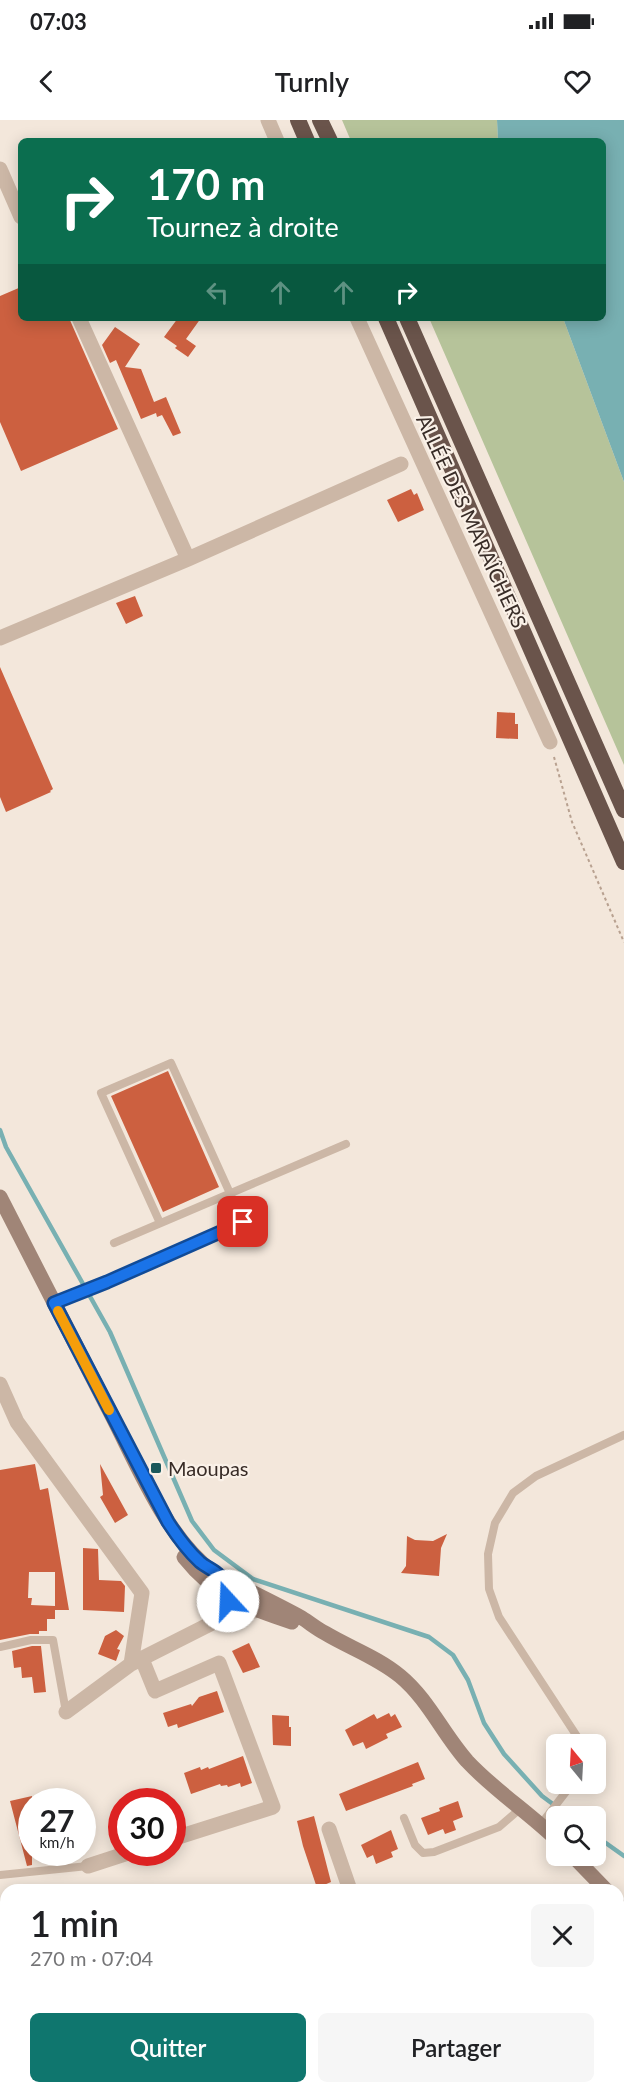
<!DOCTYPE html>
<html lang="fr">
<head>
<meta charset="utf-8">
<style>
	:root { --surface:#fff; --page:#f6f6f6; --text:#202124; --muted:#757577; --accent:#0f766e }
	body { margin:0; font-family:Lato,sans-serif; background:var(--page); color:var(--text); height:100vh; display:flex; flex-direction:column; font-size:22px; white-space:nowrap }
	* { box-sizing:border-box; margin:0 }
	p { font-size:20px; color:var(--muted) }
	.icon { flex:none; width:33px; height:33px; fill:none; stroke:currentColor; stroke-width:2; stroke-linecap:round; stroke-linejoin:round }
	.map { position:relative; flex:1; overflow:hidden }
	.panel { position:absolute; left:0px; top:1764px; width:624px; height:210px; display:flex; flex-direction:column; background:var(--surface); border-radius:18px 18px 0 0; box-shadow:0 3px 15px #0003 }
	.panel>* { flex:none }
	.top-card { position:absolute; left:18px; top:18px; width:588px; height:183px; border-radius:9px; box-shadow:0 3px 15px #0003; background:#0b6e4f; color:#fff; overflow:hidden }
	.needle { width:39px; rotate:342deg }
	.buttons { position:absolute; left:546px; top:1614px; display:grid; gap:12px }
	.buttons a { display:grid; place-items:center; width:60px; height:60px; border-radius:9px; background:var(--surface); box-shadow:0 3px 15px #0003; font-size:30px }
	.speed { position:absolute; left:18px; top:1668px; display:flex; gap:12px; font-size:30px; font-weight:700; text-align:center }
	.speed>* { display:grid; place-content:center; width:78px; height:78px; border-radius:50%; background:var(--surface); box-shadow:0 3px 15px #0003; line-height:1 }
	.speed small { font-size:15px; font-weight:400 }
	.speed .limit { border:9px solid #d22; background:#fff; color:#111 }
	.pin { position:absolute; display:grid; place-items:center; width:51px; height:51px; color:#fff; margin:-26px; border-radius:12px; box-shadow:0 3px 9px #0006 }
	.me { position:absolute; width:66px; margin:-33px; rotate:340deg; stroke-linejoin:round; filter:drop-shadow(0 0 4px #0008) }
	.turn { display:flex; align-items:center; gap:21px; height:126px; padding:0 30px; font-size:27px }
	.turn .icon { width:78px; height:78px; stroke-width:2.5 }
	.turn b { display:block; font-size:42px; line-height:51px }
	.lanes { display:flex; align-items:center; height:57px; padding:0 30px; background:#0003; justify-content:center; gap:30px; direction:ltr }
	.lanes .off { opacity:.35 }
	.round { display:grid; place-items:center; flex:none; width:63px; height:63px; border-radius:9px; background:var(--page) }
	.headline { display:flex; align-items:center; justify-content:space-between; height:102px; padding:0 30px }
	h1 { font-size:36px; font-weight:600; line-height:45px }
	.cta { display:flex; gap:12px; margin-top:auto; padding:12px 30px }
	.cta a { flex:1; height:69px; border-radius:9px; background:var(--accent); color:#fff; font-size:24px; font-weight:600; line-height:69px; text-align:center }
	.cta a+a { background:var(--page); color:var(--text) }
	.status { display:flex; justify-content:space-between; align-items:center; height:42px; padding:0 30px; background:var(--surface); direction:ltr }
	.status svg { height:16px; fill:currentColor }
	header { display:flex; justify-content:space-between; align-items:center; height:78px; padding:0 30px; background:var(--surface); font-size:27px; font-weight:600 }
	.map>svg:first-child { display:block }
	.green { fill:#b6c39a }
	.water { fill:#78b0b2 }
	.lines { fill:none; stroke-linecap:round; stroke-linejoin:round }
	.stream { stroke:#78b0b2; stroke-width:4.5 }
	.building { fill:#cc6040; fill-rule:evenodd }
	.path { stroke:#b8a190; stroke-width:2; stroke-dasharray:3 3; stroke-linecap:butt }
	.service { stroke:#ccb7a6; stroke-width:8 }
	.minor { stroke:#ccb7a6; stroke-width:15 }
	.secondary { stroke:#a08577; stroke-width:15 }
	.trunk { stroke:#6a544b; stroke-width:16 }
	.route-casing { stroke:#114b97; stroke-width:15 }
	.route { stroke:#1a73e8; stroke-width:10 }
	.slow { stroke:#f59e0b; stroke-width:10 }
	.poi-dot { fill:#1b585b; stroke:#faf1e8; stroke-width:2 }
	.labels { text-anchor:middle; dominant-baseline:central; stroke-width:4.5; stroke-linejoin:round; paint-order:stroke }
	.street-label { font-size:20px; fill:#382c27; stroke:#faf1e8 }
	.poi-label { font-size:20px; fill:#382c27; stroke:#faf1e8; text-anchor:start }
</style>
</head>
<body>
<div class="status"><b>07:03</b><svg viewBox="0 0 49 12"><path d="M0 12V9h3v3zM5 12V6h3v6zM10 12V3h3v9zM15 12V0h3v12zM26 1h20v11H26zM47 4h2v5h-2z"/></svg></div>
<header><svg class="icon" aria-label="back" viewBox="0 0 24 24"><path d="M15 5l-7 7 7 7"/></svg>Turnly<svg class="icon" aria-label="heart" viewBox="0 0 24 24"><path d="M12 20l-8-8c-3-5 5-10 8-4 3-6 11-1 8 4z"/></svg></header>
<div class="map">
<svg width="624" height="1974" viewBox="0 0 624 1974">
	<rect width="100%" height="100%" fill="#f3e7db"/>
	<path class="green" d="M342,0h155l1,21h-147z
		M429,198h134l61,164v283z"/>
	<path class="water" d="M497,0h127v362l-61,-164h40v-177h-105z"/>
	<g class="lines">
		<path class="stream" d="M0,1010l6,17 104,185 82,189 22,29 39,29 176,58 24,18 15,25 16,43 20,31 38,42 27,20
			M596,1716l28,20"/>
	</g>
	<path class="building" d="M21,167v31h48l49,111 -97,42 -21,-49v-126z
		M178,198h23l-15,21 10,7 -8,11 -13,-9 2,-2 -13,-9z
		M115,207l25,17 -15,23 16,2 13,33 12,-5 15,36 -8,3 -11,-21 -5,2 -1,-4 -15,6 -25,-59 -6,3 -8,-18z
		M411,369l3,6 3,-2 7,17 -26,12 -11,-22z
		M135,476l8,20 -17,8 -10,-21z
		M0,547l53,122 -3,2 1,1 -45,20 -6,-15z
		M497,592l18,1v11h3v15l-22,-1z
		M168,951l51,116 -56,25 -52,-116z
		M35,1344l5,26 8,-2 21,122h-14v9h-8v12h-8v3h-9l-30,6v-170zM29,1452h26v34l-24,-1 1,-7h-4z
		M100,1344l28,51 -13,8 -15,-26 3,-2z
		M447,1414l-6,14 -2,28 -38,-3 5,-7 1,-30 8,4 18,1z
		M83,1428l15,1 1,31 22,1 4,5 -1,26 -41,-2z
		M116,1510l8,6 -7,13 3,1 -4,11 -18,-7 7,-18z
		M249,1523l11,24 -17,6 -11,-22z
		M32,1526h9l5,46 -12,1 -2,-16 -10,1 -1,-11 -7,1 -2,-17z
		M217,1571l7,21 -46,16 -1,-4 -9,3 -5,-14 28,-9 1,2 7,-9z
		M389,1593l2,4 4,-3 7,13 -16,7 2,4 -22,11 -3,-7 -10,4 -8,-16 29,-16 3,5z
		M272,1595l17,1v11h2v19l-18,-1z
		M243,1636l9,27 -11,4 -1,-4 -12,4 -1,-2 -6,1 -1,-2 -29,10 -7,-21 16,-6 1,3 7,-3 1,2z
		M418,1642l7,17 -13,5 1,2 -67,25 -7,-17z
		M32,1676v69l-5,1 -17,-65z
		M458,1681l5,16 -10,4 3,9 -11,4 -2,-5 -15,6 -7,-17 19,-7 -1,-3z
		M314,1696l17,66 -14,6 -14,-42 -6,-25z
		M391,1710l7,19 -7,3 2,5 -17,7 -3,-9 -6,3 -6,-13z"/>
	<g class="lines">
		<path class="path" d="M554,637l18,65 52,120"/>
		<path class="service" d="M160,1103l-59,-130 70,-30 72,159
			M114,1123l232,-99
			M54,1183l53,-21 145,-64
			M0,1527l31,-7h22l13,72
			M582,1624l-83,-127 -10,-28 -1,-35 7,-31 18,-30 23,-17 88,-41
			M404,1698l11,27 8,8 11,-1 65,-25 22,-19
			M541,1704l31,-40
			M0,1755l88,-9"/>
		<path class="minor" d="M268,0l9,21
			M0,49l21,48
			M79,198l109,241
			M357,198l193,424
			M0,518l188,-79 213,-95
			M0,1264l17,38 125,171 -11,71 95,-48 33,-6
			M207,1489c6,-12 15,-17 28,-14
			M142,1539l13,32 64,-28 54,144 -101,32
			M66,1592l65,-48
			M329,1709l21,61
			M88,1746l43,-14
			M618,1947l6,-1
			M493,1968l2,6
			M382,1974l1,-6
			M515,1974l11,-6"/>
		<path class="secondary" d="M0,1077c36,71 72,141 108,211 28,53 57,129 105,164 29,16 60,30 89,46 8,5 15,11 23,15 25,15 52,24 75,43 28,23 43,58 67,85 27,29 61,51 89,78
			M184,1437c31,39 62,50 108,65
			M573,1736l33,34
			M618,1785l6,7"/>
		<path class="trunk" d="M298,0l9,21
			M320,0l10,21
			M386,198l238,544
			M407,198l217,492"/>
	</g>
	<g class="lines">
		<defs>
			<path id="route" d="M228,1481c0,-8 -2,-20 -9,-26 -5,-5 -13,-8 -19,-13 -13,-12 -23,-26 -32,-40l-114,-219 53,-21 136,-60"/>
		</defs>
		<use href="#route" class="route-casing"/>
		<use href="#route" class="route"/>
		<path class="slow" d="M58,1191l51,99"/>
	</g>
	<rect class="poi-dot" x="150" y="1342" width="12" height="12" rx="3"/>
	<g class="labels">
		<g class="street-label">
			<text transform="translate(472 401) rotate(65)">ALLÉE DES MARAÎCHERS</text>
		</g>
		<g class="poi-label">
			<text x="168" y="1348">Maoupas</text>
		</g>
	</g>
</svg>
<div class="buttons">
<a><svg class="needle" viewBox="-14 -14 28 28"><path d="M0-13l5 13h-10z" fill="#e53935"/><path d="M0 13l5-13h-10z" fill="#757577"/></svg></a>
<a><svg class="icon" aria-label="search" viewBox="0 0 24 24"><circle cx="10" cy="10" r="6"/><path d="M15 15l6 6"/></svg></a>
</div>
<div class="speed"><div>27<small>km/h</small></div><div class="limit">30</div></div>
<div class="pin" style="left:243px;top:1102px;background:#d93025"><svg class="icon" aria-label="arrive" viewBox="0 0 24 24"><path d="M6 21V4h12l-3 4 3 4H6"/></svg></div>
<svg class="me" style="left:228px;top:1481px" viewBox="-20 -20 40 40"><circle r="19" fill="#fff"/><path d="M0-13L10 11 0 6-10 11z" fill="#1a73e8"/></svg>
<div class="top-card">
<div class="turn"><svg class="icon" aria-label="right" viewBox="0 0 24 24"><path d="M7 20v-9h11M14 6l5 5-5 5"/></svg><div><b>170 m</b>Tournez à droite</div></div>
<div class="lanes"><svg class="icon off" aria-label="left" viewBox="0 0 24 24"><path d="M17 20v-9H6M10 6l-5 5 5 5"/></svg><svg class="icon off" aria-label="ahead" viewBox="0 0 24 24"><path d="M12 20V5M6 11l6-6 6 6"/></svg><svg class="icon off" aria-label="ahead" viewBox="0 0 24 24"><path d="M12 20V5M6 11l6-6 6 6"/></svg><svg class="icon" aria-label="right" viewBox="0 0 24 24"><path d="M7 20v-9h11M14 6l5 5-5 5"/></svg></div>
</div>
<section class="panel">
<div class="headline"><div><h1>1 min</h1><p>270 m · 07:04</p></div><a class="round"><svg class="icon" aria-label="close" viewBox="0 0 24 24"><path d="M6 6l12 12M18 6L6 18"/></svg></a></div>
<div class="cta"><a>Quitter</a><a>Partager</a></div>
</section>
</div>
</body>
</html>
